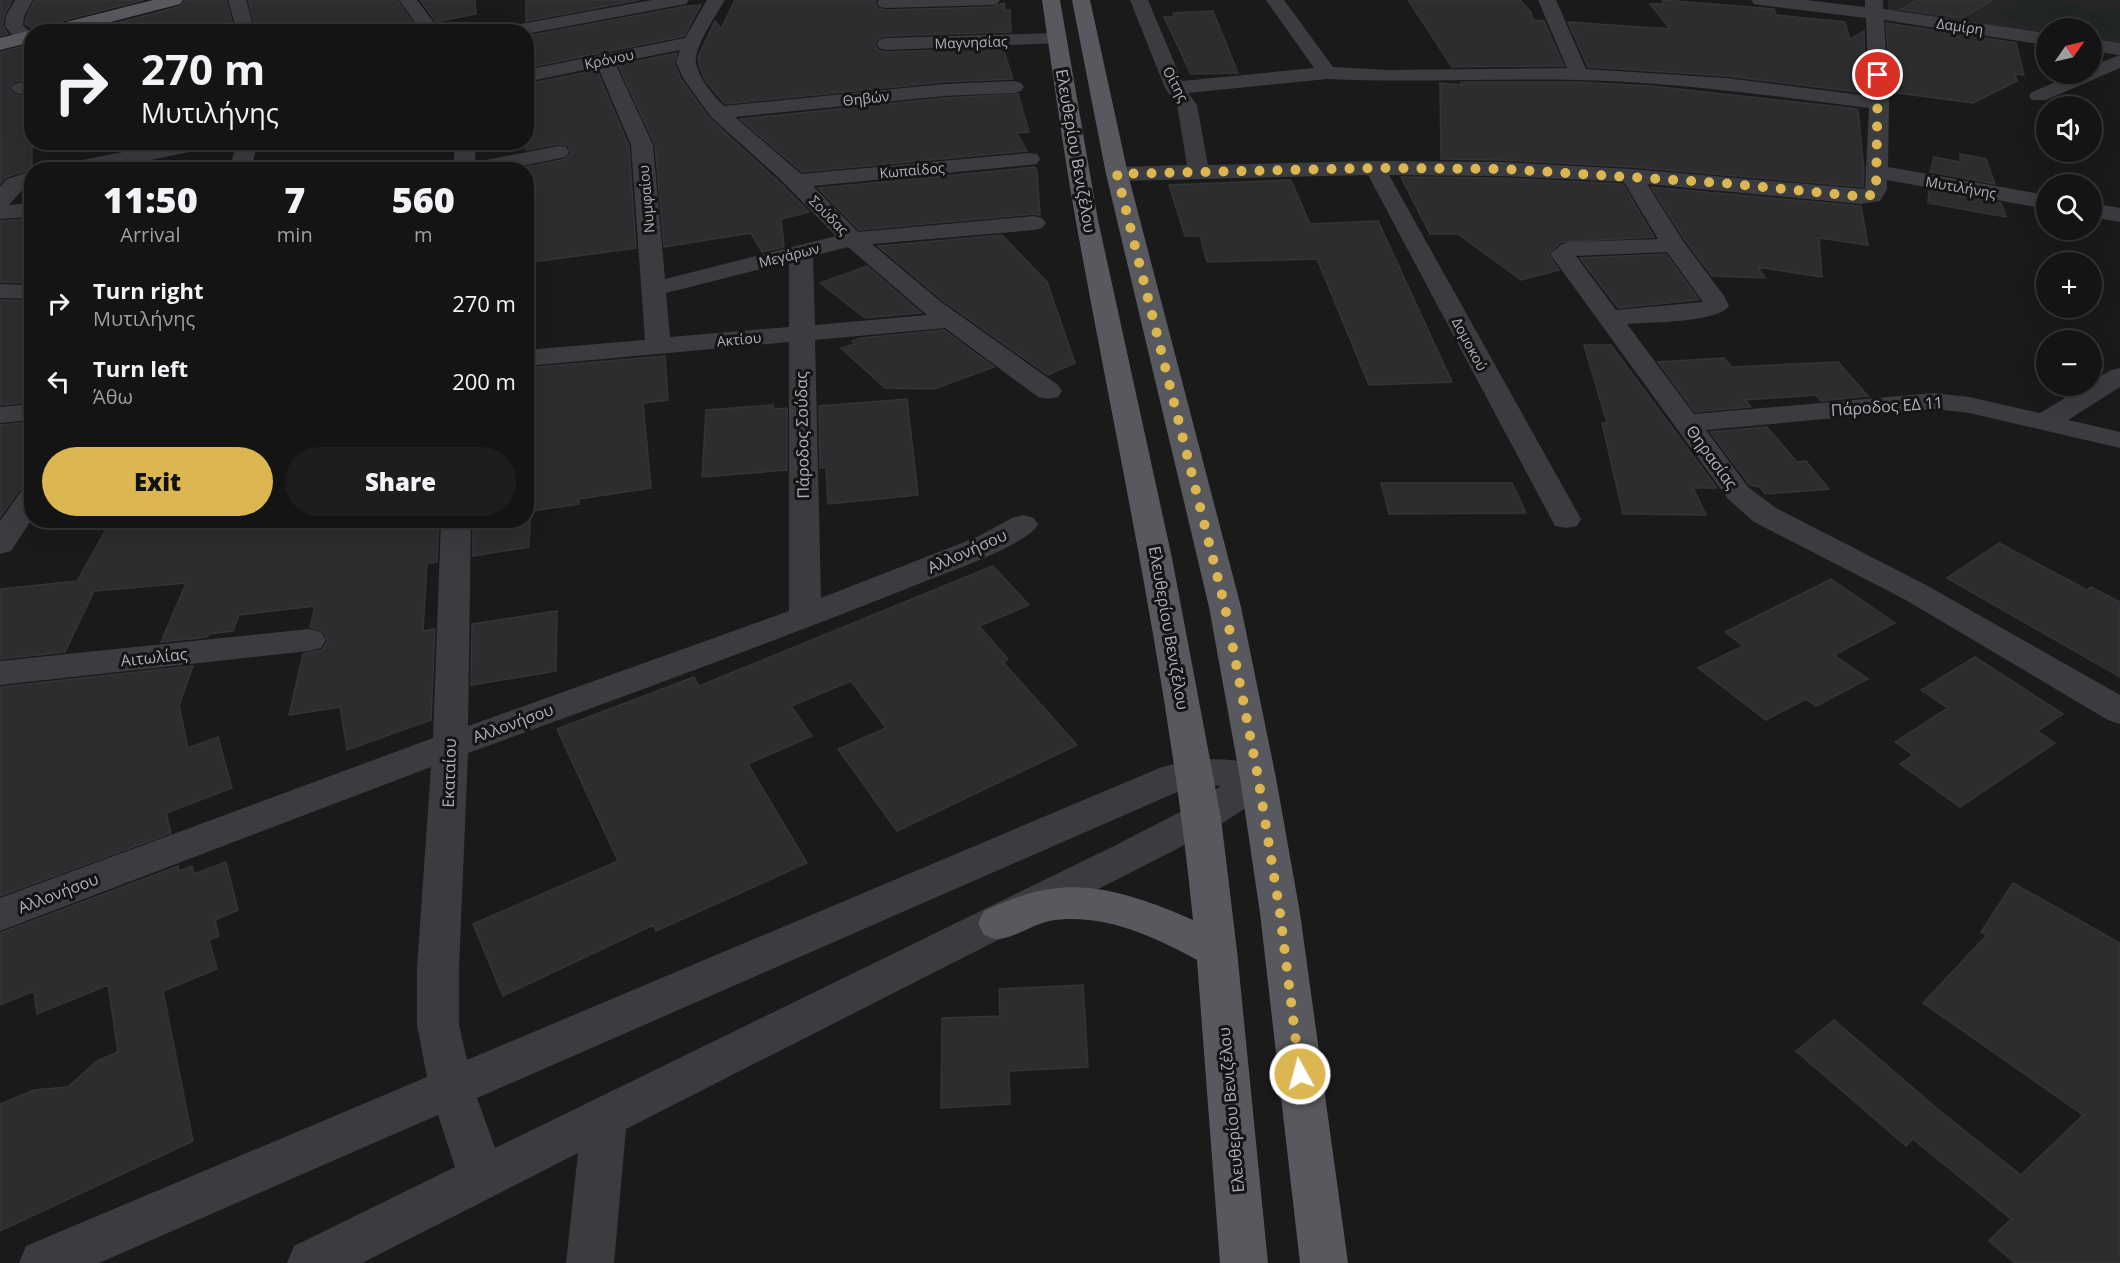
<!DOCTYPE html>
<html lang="en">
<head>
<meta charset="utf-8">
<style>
	:root { --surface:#141414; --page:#1d1d1d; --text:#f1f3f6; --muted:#9d9ea0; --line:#333334; --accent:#dcb651 }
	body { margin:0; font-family:"Open Sans",sans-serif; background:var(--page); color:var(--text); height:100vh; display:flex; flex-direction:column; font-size:22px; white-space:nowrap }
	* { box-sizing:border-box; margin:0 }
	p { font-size:20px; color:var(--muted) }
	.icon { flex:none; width:33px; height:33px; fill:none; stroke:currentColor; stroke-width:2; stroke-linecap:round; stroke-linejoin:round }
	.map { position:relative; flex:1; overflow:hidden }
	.sheet { position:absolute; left:24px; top:162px; width:510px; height:366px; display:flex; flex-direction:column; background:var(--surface); border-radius:24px; box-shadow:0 6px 24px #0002,0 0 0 2px var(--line) }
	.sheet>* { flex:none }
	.guide { position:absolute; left:24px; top:24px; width:510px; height:126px; border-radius:24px; box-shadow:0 6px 24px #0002,0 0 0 2px var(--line); background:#141414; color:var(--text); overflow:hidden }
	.needle { width:39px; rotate:56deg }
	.buttons { position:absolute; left:2036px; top:18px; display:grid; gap:12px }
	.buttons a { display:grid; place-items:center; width:66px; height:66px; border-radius:50%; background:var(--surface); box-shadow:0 6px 24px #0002,0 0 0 2px var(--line); font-size:30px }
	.pin { position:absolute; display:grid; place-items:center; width:51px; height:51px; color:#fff; margin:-26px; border:3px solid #fff; border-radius:50%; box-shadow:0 2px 6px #0007 }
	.me { position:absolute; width:66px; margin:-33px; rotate:353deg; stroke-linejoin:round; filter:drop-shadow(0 0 4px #0008) }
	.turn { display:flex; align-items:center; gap:21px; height:126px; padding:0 18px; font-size:27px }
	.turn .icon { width:78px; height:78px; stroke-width:2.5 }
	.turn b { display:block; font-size:42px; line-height:51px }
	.eta { display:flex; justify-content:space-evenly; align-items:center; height:102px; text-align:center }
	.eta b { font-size:36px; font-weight:800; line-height:42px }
	.cta { display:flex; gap:12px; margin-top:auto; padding:12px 18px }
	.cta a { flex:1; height:69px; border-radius:36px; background:var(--accent); color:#111; font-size:24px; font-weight:800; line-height:69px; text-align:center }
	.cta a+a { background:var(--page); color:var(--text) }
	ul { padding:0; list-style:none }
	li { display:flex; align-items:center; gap:18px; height:78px; padding:0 18px }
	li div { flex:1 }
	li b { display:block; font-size:22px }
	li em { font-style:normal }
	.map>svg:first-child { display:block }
	.built { fill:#262628 }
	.green { fill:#202621 }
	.building { fill:#2d2d2f; stroke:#343437; stroke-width:1.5 }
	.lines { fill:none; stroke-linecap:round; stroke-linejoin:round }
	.minor { fill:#3b3c40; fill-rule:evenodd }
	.primary { fill:#57595f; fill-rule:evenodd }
	.route { stroke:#dcb651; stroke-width:10; stroke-dasharray:0 18 }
	.labels { text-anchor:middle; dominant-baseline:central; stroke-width:6; stroke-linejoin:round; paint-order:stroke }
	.far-street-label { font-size:14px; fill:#aeb1b9; stroke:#151516 }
	.street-label { font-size:16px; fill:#aeb1b9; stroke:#151516 }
</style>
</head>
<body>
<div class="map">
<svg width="2120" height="1263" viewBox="0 0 2120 1263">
	<rect width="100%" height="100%" fill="#1a1a1b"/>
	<path class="built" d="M1888,0h232v44l-29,-4v-12h-45v5l-158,-23z"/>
	<path class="green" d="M2025,0h30l33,9 -35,19 -7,1 -50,-14z
		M2100,7l20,5v22l-9,6 -20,-6v-6l-27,-1z"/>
	<path class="building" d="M0,0h12l-8,16 -1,10 5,8 -8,2z
		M35,0h109l-103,26 -4,4 -12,-6 1,-7z
		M185,0h41l9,32h-152l98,-26z
		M248,0h149l18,26 -25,6h-133z
		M420,0h55l1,14 -40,8z
		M526,0h113l-113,21z
		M735,0h141l-1,3 3,5 8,2 105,-3 13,-4 1,7h5l1,22 -125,4 -9,3 -2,6 3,5 8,2 117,-4 10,31 -69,3 -219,22 -20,-24 -5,-12 -2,-11 17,-36 6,8z
		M1408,0h112l11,12 2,8 11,1 20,45 -112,1z
		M1662,0l112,9 2,6 69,7 5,17 14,-8 2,57 -10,-1 1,5 -131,-16 -138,-9 -20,-45 102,7 -20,-25h14z
		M1917,0h76l-31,18 -61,-9z
		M701,5l-17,31 -158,32v-32l161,-30z
		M1213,11l25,62 -47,1 -27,-57h11l-2,-4z
		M1886,23l130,20 8,32 -9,-1 2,7 -44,22 -82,-11z
		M32,44v34l-18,4 -5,6 3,5 8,3 12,-2v75l-26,8 -6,7v-132z
		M677,53l-3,10 7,16 28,39 67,61 33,33 -28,7 3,28 -22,5 -11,-19 -87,14 -9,-102 -37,-80z
		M597,70l32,76 7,102 -110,15v-96l40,-8 5,-6 -3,-7 -10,-2 -32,6v-66z
		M1461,82h117l73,4 207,23 6,61 -1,17 -231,-20 -129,-7 -62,-1 -1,-76 23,2z
		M1018,94l11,38 -12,1 10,18 -225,21 -62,-53 204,-21z
		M1960,154l26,5 9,25 -65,-12 4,-15 26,5z
		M1035,167l2,5 3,43 -6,-1 -175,16 -41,-42z
		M1401,177l102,1 120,6 31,53 -93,5 -13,12 11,16 -38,10 -63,-46h-28z
		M1291,180l19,44 68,-3 74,161 -83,3 -52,-126 -110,3 -7,-26h-15l-16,-51z
		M1651,187l210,19 7,39 -49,-7 3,39 -64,-10 7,11 -53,-2 -27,-36z
		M1929,190l72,13 5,14 -78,-14z
		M32,219v64l-32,-1v-61z
		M1002,235l45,47 28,81 -27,12 -106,-75 -64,-54z
		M1666,254l33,46 -81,8 -38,-50z
		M867,266l54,47 -56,5 -45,-35z
		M0,300l32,1v101l-32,3z
		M944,330l50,37 -60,22 -49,-1 -44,-40 14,-4 -3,-3 9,-3z
		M1584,345h27l106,143h-24l13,27 -83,-1 -21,-91h5z
		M665,356l3,44 -25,3 8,85 -72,11v5l-53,8v-144z
		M1724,358l8,9 106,-5 30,34 -47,5 -5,-6 -71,5 6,7 -56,5 -37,-50z
		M907,399l11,96 -90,9 -2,-37 -6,1 -1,-62z
		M773,405v4l14,-1v62l-85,7 4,-67z
		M32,422v60l-12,7 -20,28v-92z
		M1767,427l30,35 9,-1 23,28 -64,5 -5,-7 -10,-2 -40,-53z
		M1381,483h131l14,30 -137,1z
		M161,520h278l-2,42 -10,1 -4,68 12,-2 -4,91 -84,30 -7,-43 -51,8 14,-61 19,-4 6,-9 -5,-10 -13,-4 5,-21 -76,9 -6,16 -24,3 -2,3 -46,5 25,-59 -92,8 -29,61 -65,7v-70l77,-8 30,-53 52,-4z
		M473,520h57l-1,27 -56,9z
		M1999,543l88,47 4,-3 29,15v75l-173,-99z
		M993,566l36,39 -50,21 29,33 -5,3 74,83 -180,86 -59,-82 48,-21 -35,-47 -60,25 21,30 -64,28 59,99 -151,68 -3,-6 -150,71 -30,-72 145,-63 -61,-132 137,-52 5,9z
		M1831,579l64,44 -61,32 34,24 -52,27 -10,-7 -40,21 -68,-52 45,-22 -18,-14z
		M557,611l-1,60 -85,14 1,-61z
		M1975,657l88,57 -26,17 18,12 -95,64 -60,-43 13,-9 -18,-13 53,-34 -27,-18z
		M193,666l-14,39 9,43 30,-11 14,51 -66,25 5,20 -171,63v-209z
		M226,862l12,48 -23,10 4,16 -10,4 8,29 -54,22 30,150 -193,90v-127l34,-14 34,-3 29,-26 21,-9 -10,-67 -71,29 -3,-23 -34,14v-72l178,-67 1,5 13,-5 2,8z
		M2013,883l107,60v320h-105l-26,-22 22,-22 -98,-80 -7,7 -110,-95 38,-31 107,92 80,63 62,-60 -160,-112 64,-68 -6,-3z
		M1083,985l5,82 -79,4 1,33 -69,4 1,-90 58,-2 -1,-27z"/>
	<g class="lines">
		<path class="minor" d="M15,0h18l-9,16 -1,9 9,9 -1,7h-14l-12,-15 1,-10z
			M228,0h18l9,32h-18z
			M399,0h18l24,32h-19z
			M652,0h37l-3,4 -6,1 -154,29v-2h-26l9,-6z
			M707,0h18c-8,14 -32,48 -29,63 3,16 17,32 28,43l220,-22 70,-3 7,2 3,4 -3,4 -7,2 -70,3 -209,21 66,57 228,-21 8,1 3,5 -3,5 -8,1 -216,21 45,46 176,-16 8,2 4,5 -4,5 -8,2 -162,14 69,58 117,83 4,6 -4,6 -10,2 -10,-2 -93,-69 -130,12 6,258 156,-61 35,-19 11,-3 11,3 4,7c-15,22 -90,47 -117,58 -150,60 -302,115 -453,170l-9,215v57l8,35 695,-293c38,-11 72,-10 109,1l5,10c-15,27 -73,56 -101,72l-549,279 -12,134h-48l12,-110 -216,110h-75l7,-17 161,-79 -17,-52 -339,148h-80l7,-17 401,-169 -10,-52v-57l14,-201 -431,164v-33l433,-160 8,-218h30l-3,206 321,-115v-269l-263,24v-16l119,-10 -14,-195 -33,-78 -72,15v-12l159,-32zM680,50l-4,12 7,16 28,39 67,60 58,59 -171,43 -12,-134 -38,-82zM848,247l79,68 -112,10 -2,-69zM789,262v65l-119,10 -4,-44zM1207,785l14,1 -39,25 -68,35 -619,302 -18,-50 707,-309z
			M879,0h121l-3,4 -6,1 -105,3 -6,-1 -3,-4z
			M1130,0h18l34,81 132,-13 -48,-68h18l49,67 55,3 179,-2 -29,-68h18l30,69 140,9 143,18 -3,-78 -106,-13 -6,-1 -3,-4h55l59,7v-7h18v9l163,24v12l-162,-25 5,83 -1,64 158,28v14l-159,-29v9l-7,12 -19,3 -214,-20 36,57 41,55 5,10c-12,17 -81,16 -102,18l67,90 240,-21 35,4 71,16 45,-27h6v-4l20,-12 9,-2v19l-52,33 52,12v16l-151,-35 -35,-4 -228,21 42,57 28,21 150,77 194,110v29l-12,-4 -204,-121 -150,-77 -26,-23 -178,-245 12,-10 8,-2 88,-3 -34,-57 -121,-6 -114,-1 192,344 -4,7 -11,2 -11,-2 -187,-351 -251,6 -8,-2 -3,-5 3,-5 8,-2 70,-2 -10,-60 -12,-17zM1327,79c84,4 167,-1 251,1 97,2 194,16 291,28l-4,81 -233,-20 -129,-7 -128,-1 -167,4 -11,-60 -9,-12zM1667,252l36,50 -87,8 -40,-54z
			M1056,33l7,2 2,4 -2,4 -177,7 -7,-2 -2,-4 2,-4 7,-2z
			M2091,39l29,4v12l-29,-4z
			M2120,55v13l-74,32h-14l-3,-4 3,-4 43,-18h16v-8z
			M32,80v12l-11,2 -7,-2 -3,-4 3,-4z
			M174,142h45l-3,4 -7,2 -107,22h-46l3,-5 8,-2z
			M237,142h21l-7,28h-22z
			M455,142h21l-1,20 83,-16 8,1 3,5 -3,5 -64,13h-49z
			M32,171v14l-9,4 -14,16 23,-2v14l-32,2v-32l7,-8z
			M2091,203l29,5v14l-29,-5z
			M0,284l32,1v14l-32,-1z
			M32,404v16l-32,3v-16z
			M32,487v32l-21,32 -11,3v-33l22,-31z
			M309,629l12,3 5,8 -5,8 -12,3 -309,34v-24z"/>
		<path class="primary" d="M153,0h30l-3,4 -108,28h-33l3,-4z
			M1042,0h18l38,220 74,338 49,260 16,133 31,312h-48l-23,-303c-44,-24 -96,-48 -148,-39 -15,3 -39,19 -52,18 -4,0 -9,-3 -13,-4l-6,-12 6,-12c21,-9 43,-19 66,-22 48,-8 100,12 143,31 -23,-235 -75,-466 -117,-698 -13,-73 -23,-148 -34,-222z
			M1072,0h18l38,174 113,433 35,171 24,135 48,350h-48l-40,-350 -20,-135 -31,-171 -103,-433z
			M32,30l4,2h-4v10l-32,8v-12z"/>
	</g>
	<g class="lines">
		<path class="route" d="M1300,1074l-20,-161 -22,-136 -33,-170 -108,-433 258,-6 128,1 219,14 143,14 9,-3 2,-5 2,-114"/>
	</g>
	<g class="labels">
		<g class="far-street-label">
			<text transform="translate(1960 26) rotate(8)">Δαμίρη</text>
			<text transform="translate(971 42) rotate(-2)">Μαγνησίας</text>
			<text transform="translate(609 59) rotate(-12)">Κρόνου</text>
			<text transform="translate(1176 84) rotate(62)">Οίτης</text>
			<text transform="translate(866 98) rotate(-6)">Θηβών</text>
			<text transform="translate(912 170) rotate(-5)">Κωπαίδος</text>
			<text transform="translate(1961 187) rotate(10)">Μυτιλήνης</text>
			<text transform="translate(646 199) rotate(-95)">Νυμφαίου</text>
			<text transform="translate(829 215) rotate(45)">Σούδας</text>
			<text transform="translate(789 255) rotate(-14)">Μεγάρων</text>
			<text transform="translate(739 339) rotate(-5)">Ακτίου</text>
			<text transform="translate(1470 344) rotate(62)">Δομοκού</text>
		</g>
		<g class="street-label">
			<text transform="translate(1076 151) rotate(80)">Ελευθερίου Βενιζέλου</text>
			<text transform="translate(1887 406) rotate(-4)">Πάροδος ΕΔ 11</text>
			<text transform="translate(802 435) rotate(-91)">Πάροδος Σούδας</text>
			<text transform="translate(1712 457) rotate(54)">Θηρασίας</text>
			<text transform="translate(967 551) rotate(-24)">Αλλονήσου</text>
			<text transform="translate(1169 628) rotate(80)">Ελευθερίου Βενιζέλου</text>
			<text transform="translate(154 657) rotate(-6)">Αιτωλίας</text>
			<text transform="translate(513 723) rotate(-20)">Αλλονήσου</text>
			<text transform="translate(449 773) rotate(-88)">Εκαταίου</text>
			<text transform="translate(58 893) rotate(-21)">Αλλονήσου</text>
			<text transform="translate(1231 1110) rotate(-95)">Ελευθερίου Βενιζέλου</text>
		</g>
	</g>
</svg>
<div class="buttons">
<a><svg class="needle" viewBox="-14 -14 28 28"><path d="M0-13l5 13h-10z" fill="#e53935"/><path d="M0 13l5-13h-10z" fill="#9d9ea0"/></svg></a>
<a><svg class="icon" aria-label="sound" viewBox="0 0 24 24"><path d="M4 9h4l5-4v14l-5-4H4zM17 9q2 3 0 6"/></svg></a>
<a><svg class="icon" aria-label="search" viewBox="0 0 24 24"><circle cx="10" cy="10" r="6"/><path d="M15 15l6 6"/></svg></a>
<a>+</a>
<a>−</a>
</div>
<div class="pin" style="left:1878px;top:75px;background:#d93025"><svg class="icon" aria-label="arrive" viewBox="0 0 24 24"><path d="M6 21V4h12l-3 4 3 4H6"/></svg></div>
<svg class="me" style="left:1300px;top:1074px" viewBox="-20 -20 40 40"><circle r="17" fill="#dcb651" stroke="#fff" stroke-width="3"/><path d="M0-11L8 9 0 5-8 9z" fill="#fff"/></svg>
<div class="guide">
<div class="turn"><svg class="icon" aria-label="right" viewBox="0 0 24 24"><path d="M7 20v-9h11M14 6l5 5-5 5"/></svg><div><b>270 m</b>Μυτιλήνης</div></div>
</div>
<section class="sheet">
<div class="eta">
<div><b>11:50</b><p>Arrival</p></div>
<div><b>7</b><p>min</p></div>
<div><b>560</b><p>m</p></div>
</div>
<ul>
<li><svg class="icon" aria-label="right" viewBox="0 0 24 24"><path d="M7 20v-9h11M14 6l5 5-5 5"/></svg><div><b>Turn right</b><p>Μυτιλήνης</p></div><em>270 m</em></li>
<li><svg class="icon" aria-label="left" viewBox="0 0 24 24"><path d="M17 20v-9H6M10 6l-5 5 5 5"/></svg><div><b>Turn left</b><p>Άθω</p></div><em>200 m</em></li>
</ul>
<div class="cta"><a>Exit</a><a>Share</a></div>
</section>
</div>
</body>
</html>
